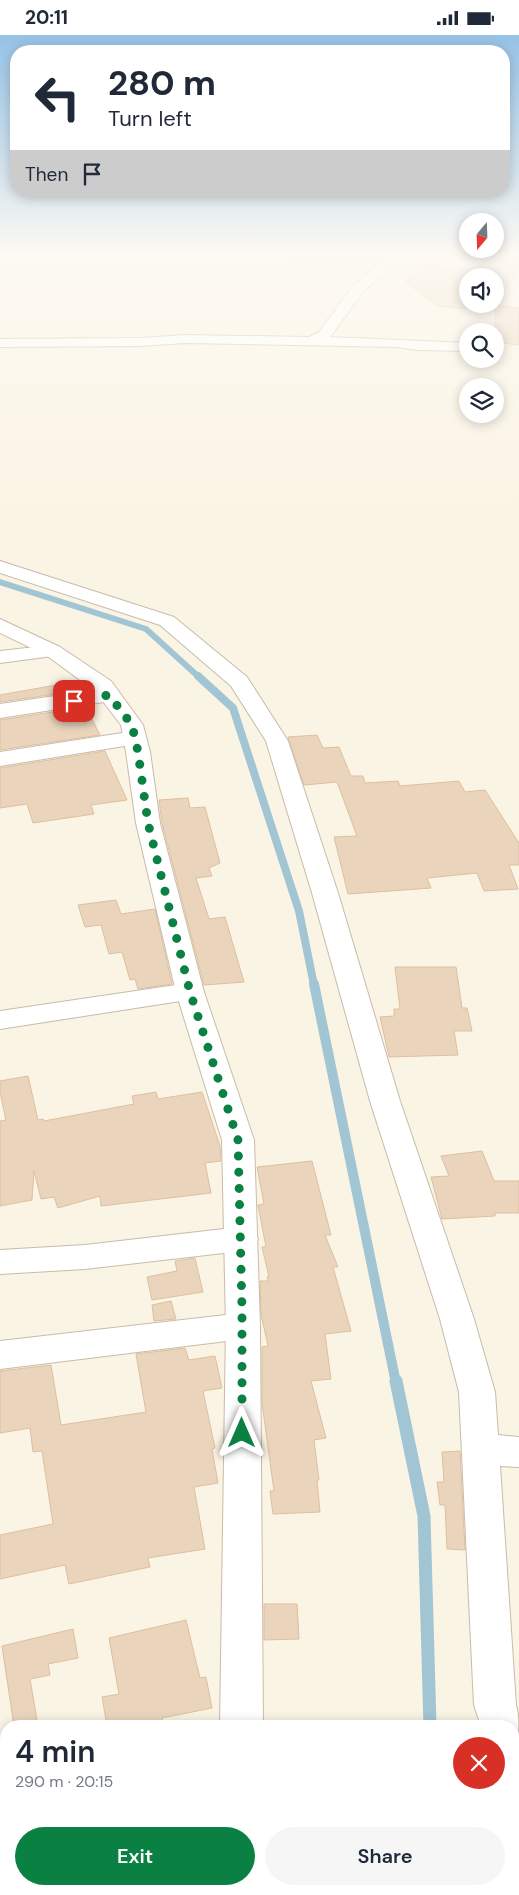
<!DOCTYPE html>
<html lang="en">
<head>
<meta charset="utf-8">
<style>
	:root { --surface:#fff; --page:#f6f6f7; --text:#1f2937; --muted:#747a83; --accent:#0b8043 }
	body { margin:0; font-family:"DM Sans",sans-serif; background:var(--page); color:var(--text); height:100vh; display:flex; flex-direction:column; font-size:19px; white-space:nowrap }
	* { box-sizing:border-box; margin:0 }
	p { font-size:16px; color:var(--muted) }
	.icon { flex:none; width:28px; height:28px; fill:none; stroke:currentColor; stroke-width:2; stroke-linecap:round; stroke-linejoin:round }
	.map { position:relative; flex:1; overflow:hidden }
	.details { position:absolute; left:0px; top:1685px; width:520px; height:175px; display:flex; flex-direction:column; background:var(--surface); border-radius:20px 20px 0 0; box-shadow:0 2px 12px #0003 }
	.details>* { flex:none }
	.guide { position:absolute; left:10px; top:10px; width:500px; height:152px; border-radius:20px; box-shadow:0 2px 12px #0003; background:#fff; color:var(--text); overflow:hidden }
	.needle { width:32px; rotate:199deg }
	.tools { position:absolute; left:459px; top:178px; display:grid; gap:10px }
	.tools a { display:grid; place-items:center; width:45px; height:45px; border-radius:50%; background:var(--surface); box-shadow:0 2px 12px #0003; font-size:25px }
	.pin { position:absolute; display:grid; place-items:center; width:42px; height:42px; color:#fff; margin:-21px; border-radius:10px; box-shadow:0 2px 8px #0006 }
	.me { position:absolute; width:55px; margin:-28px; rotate:0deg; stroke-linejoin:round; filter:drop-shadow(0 0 4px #0008) }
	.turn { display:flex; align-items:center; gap:18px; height:105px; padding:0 15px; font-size:22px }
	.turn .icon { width:65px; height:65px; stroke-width:2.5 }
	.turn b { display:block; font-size:35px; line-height:42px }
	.then { display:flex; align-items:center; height:48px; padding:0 15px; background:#0003; gap:10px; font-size:19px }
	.round { display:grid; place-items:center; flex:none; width:52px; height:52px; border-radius:26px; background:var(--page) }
	.summary { display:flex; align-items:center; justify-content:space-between; height:85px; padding:0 15px }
	h1 { font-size:30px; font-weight:600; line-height:38px }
	.action { display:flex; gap:10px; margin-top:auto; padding:10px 15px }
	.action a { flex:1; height:58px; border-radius:30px; background:var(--accent); color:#fff; font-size:20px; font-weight:600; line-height:58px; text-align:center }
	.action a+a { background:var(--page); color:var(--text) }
	.status { display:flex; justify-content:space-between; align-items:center; height:35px; padding:0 25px; background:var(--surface); direction:ltr }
	.status svg { height:14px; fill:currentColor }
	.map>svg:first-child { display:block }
	.residential { fill:#eee4d1 }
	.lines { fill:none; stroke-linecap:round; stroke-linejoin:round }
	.stream-far3 { stroke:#a2c5d3; stroke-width:6 }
	.stream-far2 { stroke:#a2c5d3; stroke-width:8 }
	.stream-far1 { stroke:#a2c5d3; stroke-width:10 }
	.stream { stroke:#a2c5d3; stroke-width:13 }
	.building { fill:#ead5bc; stroke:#debfa0 }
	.street-casing { stroke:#c8bbaa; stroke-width:2 }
	.secondary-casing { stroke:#cabba7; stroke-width:2 }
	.street { fill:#fff; fill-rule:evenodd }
	.secondary { fill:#fff; fill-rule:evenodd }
	.route { stroke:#0b8043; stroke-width:9; stroke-dasharray:0 16.2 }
</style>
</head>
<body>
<div class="status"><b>20:11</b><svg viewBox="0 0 49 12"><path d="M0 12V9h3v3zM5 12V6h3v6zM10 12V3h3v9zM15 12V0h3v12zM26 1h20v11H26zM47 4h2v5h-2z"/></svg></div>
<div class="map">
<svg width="519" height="1860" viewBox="0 0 519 1860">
	<rect width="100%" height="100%" fill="#faf4e4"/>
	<path class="residential" d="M391,219l-16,23 -87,-9 7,-8 -21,-2 -274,-3z"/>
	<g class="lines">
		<path class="stream-far3" d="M0,547l146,47 54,49"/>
		<path class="stream-far2" d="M198,641l35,32 66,203 15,74"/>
		<path class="stream-far1" d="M314,949l82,399"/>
		<path class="stream" d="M396,1346l28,135 6,210
			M444,1854l1,6"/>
	</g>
	<path class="building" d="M489,219h30v17l-24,31v-26h-27v28h26l-6,7 -50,-5 -33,-24 16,-17 56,5z
		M495,270l24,3v37l-24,-3z
		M73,647l4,9 -77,11v-7z
		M86,672l14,28 -100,15v-30z
		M317,700l6,13 16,-1 12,29h12l2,7 33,-2 2,5 59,-5 6,11 20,-2 34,53v22h-10l9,24 -34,2 -7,-18 -50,5 4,10 -83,6 -14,-57 23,-1 -20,-54 -33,3 -16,-48z
		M105,716l22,49 -36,5 3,9 -61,9 -6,-19 -27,4v-40z
		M188,763l2,10 15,-1 15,56 -11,5 3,8 -16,2 13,41 16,-2 19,65 -40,3 -42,-162 -3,-23z
		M116,865l5,14 34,-5 17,75 -34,5 -3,-10 -5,1 -8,-28 -13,2 -8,-29 -16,2 -7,-22z
		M395,932h61l6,41h5l5,23h-18l4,24 -69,2 -9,-40 14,-1v-7h6z
		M28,1041l10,44 5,-1 1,2 90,-17 -2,-8 24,-4 2,7 44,-7 18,54 1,15 -16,2 6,30 -110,13 -1,-10 -42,12 -4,-11 -13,2 -7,-28 -2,29 -32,6v-85l6,-1 -6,-28v-11z
		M482,1116l12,30h25v32h-24v3l-53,3 -11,-42 18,-1 -8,-20z
		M312,1126l19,74h-6l13,32h-5l18,64 -26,3 6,45 -20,2 15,57 -12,2 5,40h-2l3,32 -47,2 -3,-23h4l-12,-88v-56l6,-1 -7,-32 -1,-33h8l-1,-4h2l-7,-30h4l-8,-42 6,-1 -7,-37z
		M195,1223l8,34 -51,8 -5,-23 30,-6 -2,-10z
		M171,1266l5,18 -22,2 -2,-16z
		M185,1313l4,12 26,-4 7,32 -19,3 12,57 -3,1 6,34 -24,4 11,62 -57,9 2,9 -81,17 -4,-19 -65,14v-44l53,-11 -11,-73 -9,1 -3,-24 -30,5v-62l51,-6 10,60 85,-13 -10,-58z
		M460,1416l5,99 -18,-1 -2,-44h-5l-3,-23h7l-2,-30z
		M264,1569h33l2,35 -35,1z
		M186,1585l14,58 6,-1 6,31 -50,10 2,8h-57l-5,-29 17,-3 -10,-56z
		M73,1594l5,29 -30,6 2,11 -20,4 8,47h-24l-12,-80z"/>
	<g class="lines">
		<defs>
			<path id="street" d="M412,222l5,1 2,3 -2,3 -27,4 -27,24 -33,45 138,6v8l-49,-1 -23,-3 -211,-4 -44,3 -141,1v-8l141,-1 44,-3 124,2 10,-5 34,-46 28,-24z
				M0,526l174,56 73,60 41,64 50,152 62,208 74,218 21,73 3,43 21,2v30l-19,-1 16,239c3,10 3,25 1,35l-3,2v-16h-33l-7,-21 -15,-313 -19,-73 -70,-218 -58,-208 -46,-152 -35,-55 -71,-61 -160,-52z
				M53,610l7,2 4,4 -4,4 -60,8v-12z
				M109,653l8,2 3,5 -3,5 -117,18v-14z
				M135,696l8,2 3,5 -3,5 -143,23v-14z
				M190,948l10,3 4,6 -4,6 -200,31v-18z
				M241,1192l12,4 5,8 -5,8 -12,4 -156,18 -85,5v-24l85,-5z
				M243,1278l12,4 5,9 -5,9 -12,4 -243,30v-28z
				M514,1708l5,2v56l-5,-2z"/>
			<path id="secondary" d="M0,584l60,28 51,34 32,44 7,27 10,71 44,169 50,148 6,186 3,400h-43l6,-400 -4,-186 -46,-148 -40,-169 -10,-71 -5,-27 -26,-34 -49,-36 -46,-22z
				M226,1854h46l1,6h-46z"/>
		</defs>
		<use href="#street" class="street-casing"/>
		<use href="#secondary" class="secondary-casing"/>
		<use href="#street" class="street"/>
		<use href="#secondary" class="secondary"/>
	</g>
	<linearGradient id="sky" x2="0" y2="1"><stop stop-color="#96c2e6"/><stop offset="0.46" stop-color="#fdfaf3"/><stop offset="1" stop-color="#fdfaf3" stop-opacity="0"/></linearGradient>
	<rect width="519" height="480" fill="url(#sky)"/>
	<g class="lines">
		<path class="route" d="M74,666l35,-6 23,30 6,27 10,71 42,169 48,148 4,169v124"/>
	</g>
</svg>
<div class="tools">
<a><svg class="needle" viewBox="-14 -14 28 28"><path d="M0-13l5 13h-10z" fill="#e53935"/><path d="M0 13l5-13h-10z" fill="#747a83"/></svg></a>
<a><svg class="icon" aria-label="sound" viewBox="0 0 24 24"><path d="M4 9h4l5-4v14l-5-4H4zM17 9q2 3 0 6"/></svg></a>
<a><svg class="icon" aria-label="search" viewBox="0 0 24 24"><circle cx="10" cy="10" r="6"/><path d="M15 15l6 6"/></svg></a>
<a><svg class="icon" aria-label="layers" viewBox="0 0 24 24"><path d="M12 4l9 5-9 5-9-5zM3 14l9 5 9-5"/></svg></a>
</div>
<div class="pin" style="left:74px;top:666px;background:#d93025"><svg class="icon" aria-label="arrive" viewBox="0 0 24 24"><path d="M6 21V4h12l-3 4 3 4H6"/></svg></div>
<svg class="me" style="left:242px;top:1398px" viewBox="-20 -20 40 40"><path d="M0-17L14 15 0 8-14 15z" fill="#0b8043" stroke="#fff" stroke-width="4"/></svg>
<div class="guide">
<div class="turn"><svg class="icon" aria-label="left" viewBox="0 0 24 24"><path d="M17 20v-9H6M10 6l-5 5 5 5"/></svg><div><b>280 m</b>Turn left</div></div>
<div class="then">Then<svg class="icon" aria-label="arrive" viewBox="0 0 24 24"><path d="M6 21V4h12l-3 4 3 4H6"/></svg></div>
</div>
<section class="details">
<div class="summary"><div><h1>4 min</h1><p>290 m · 20:15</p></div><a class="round" style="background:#d93025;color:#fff"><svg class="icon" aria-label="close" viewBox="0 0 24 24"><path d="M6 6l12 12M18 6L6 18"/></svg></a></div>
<div class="action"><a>Exit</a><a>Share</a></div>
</section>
</div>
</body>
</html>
